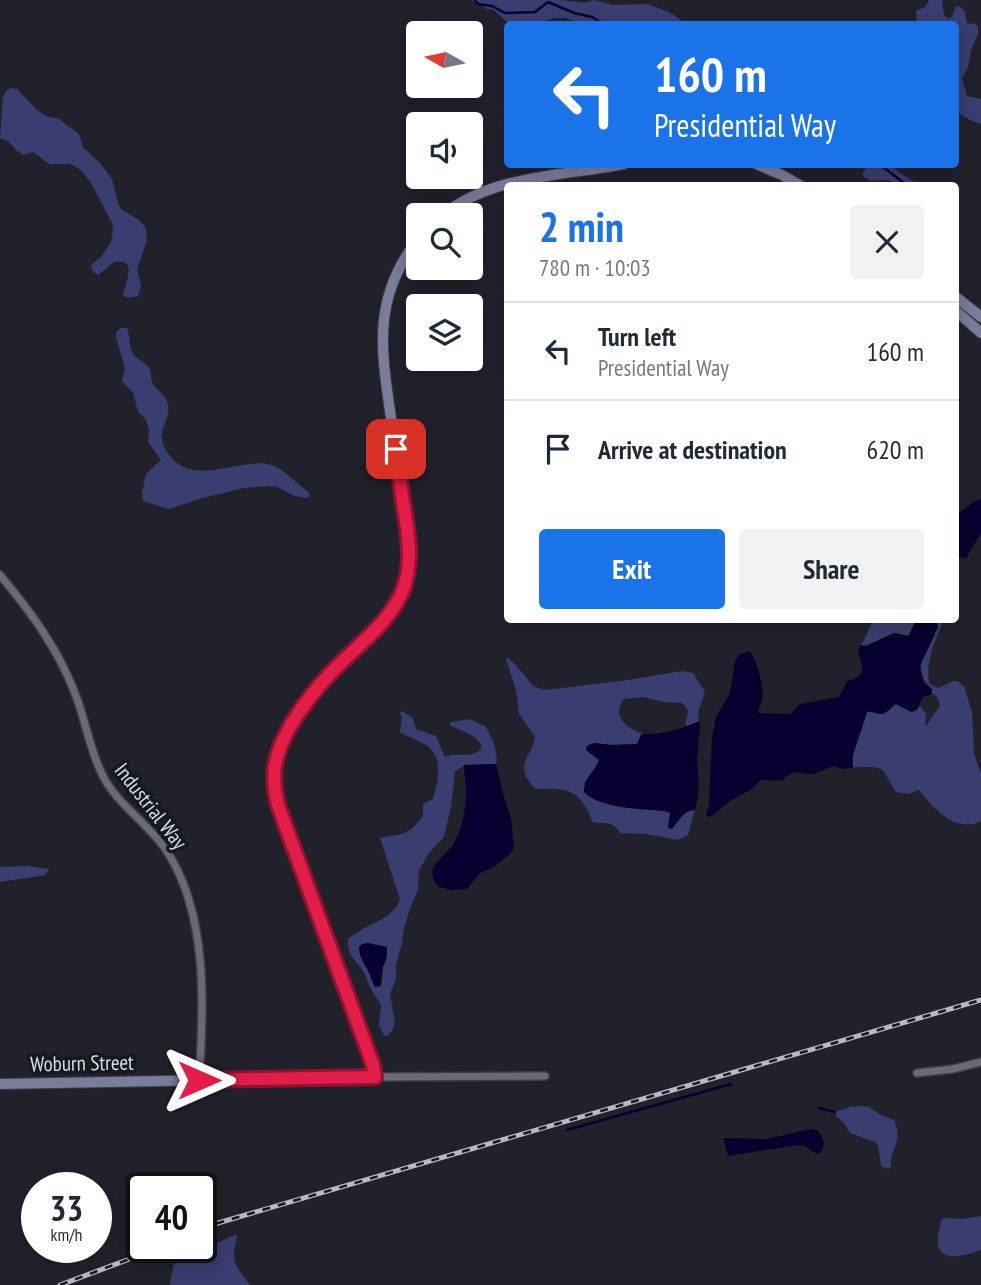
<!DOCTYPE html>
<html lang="en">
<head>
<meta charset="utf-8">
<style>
	:root { --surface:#fff; --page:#f2f2f3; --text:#1f2937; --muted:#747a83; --line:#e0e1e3; --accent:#1a73e8 }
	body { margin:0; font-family:"PT Sans Narrow",sans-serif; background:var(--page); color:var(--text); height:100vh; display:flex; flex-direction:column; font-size:26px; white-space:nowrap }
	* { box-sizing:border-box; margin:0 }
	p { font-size:23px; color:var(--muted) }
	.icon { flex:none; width:38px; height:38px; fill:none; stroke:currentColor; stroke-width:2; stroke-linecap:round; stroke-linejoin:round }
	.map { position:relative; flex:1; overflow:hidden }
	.sheet { position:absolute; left:504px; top:182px; width:455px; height:441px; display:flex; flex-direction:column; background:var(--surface); border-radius:7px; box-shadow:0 4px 18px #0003 }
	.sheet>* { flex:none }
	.guide { position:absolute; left:504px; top:21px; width:455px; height:147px; border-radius:7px; box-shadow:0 4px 18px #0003; background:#1a73e8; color:#fff; overflow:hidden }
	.needle { width:46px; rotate:279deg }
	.buttons { position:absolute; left:406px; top:21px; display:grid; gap:14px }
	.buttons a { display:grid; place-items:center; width:77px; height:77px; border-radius:7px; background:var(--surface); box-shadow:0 4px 18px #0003; font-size:35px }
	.speed { position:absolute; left:21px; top:1172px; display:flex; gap:14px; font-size:35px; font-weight:700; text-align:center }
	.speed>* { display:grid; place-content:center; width:91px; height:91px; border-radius:50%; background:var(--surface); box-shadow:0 4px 18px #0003; line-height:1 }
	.speed small { font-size:18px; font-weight:400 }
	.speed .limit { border:4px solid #111; border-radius:10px; background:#fff; color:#111 }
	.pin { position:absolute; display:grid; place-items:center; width:60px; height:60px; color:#fff; margin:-30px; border-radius:14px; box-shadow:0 4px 10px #0006 }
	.me { position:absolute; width:77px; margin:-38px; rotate:90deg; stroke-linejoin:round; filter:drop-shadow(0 0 5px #0008) }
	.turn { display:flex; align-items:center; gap:24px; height:147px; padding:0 35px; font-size:32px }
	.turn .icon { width:91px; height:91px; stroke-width:2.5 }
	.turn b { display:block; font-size:49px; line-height:60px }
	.round { display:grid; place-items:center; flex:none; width:74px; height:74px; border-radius:7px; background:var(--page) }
	.head { display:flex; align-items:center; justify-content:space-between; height:119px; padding:0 35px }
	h1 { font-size:42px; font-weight:700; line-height:52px; color:var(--accent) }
	.action { display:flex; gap:14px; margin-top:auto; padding:14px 35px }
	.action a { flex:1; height:80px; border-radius:7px; background:var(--accent); color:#fff; font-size:28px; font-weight:700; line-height:80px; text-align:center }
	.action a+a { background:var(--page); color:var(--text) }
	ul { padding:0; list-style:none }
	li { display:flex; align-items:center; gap:21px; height:98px; padding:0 35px; border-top:2px solid var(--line) }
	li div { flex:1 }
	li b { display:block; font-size:26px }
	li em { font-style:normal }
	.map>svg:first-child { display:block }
	.green { fill:#3a3d6f }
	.water { fill:#07002e }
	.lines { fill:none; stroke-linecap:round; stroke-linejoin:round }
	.stream { stroke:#07002e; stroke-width:2.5 }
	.street-casing { stroke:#3c3d45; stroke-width:10 }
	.secondary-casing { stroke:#3c3d45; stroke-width:12 }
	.street { stroke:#696a76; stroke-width:7 }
	.secondary { stroke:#7a7c9b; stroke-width:10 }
	.rail-casing { stroke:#b9bac1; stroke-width:5 }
	.rail { stroke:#161821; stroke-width:2.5; stroke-dasharray:8; stroke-linecap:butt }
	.route-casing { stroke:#92132f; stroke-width:18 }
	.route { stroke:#e11d48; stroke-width:12 }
	.labels { text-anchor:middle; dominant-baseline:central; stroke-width:7; stroke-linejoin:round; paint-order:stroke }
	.street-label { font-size:21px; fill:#dcdde4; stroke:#161821 }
</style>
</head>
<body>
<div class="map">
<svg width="981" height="1285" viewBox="0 0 981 1285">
	<rect width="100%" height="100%" fill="#20212b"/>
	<path class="green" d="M471,0h91l22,3 10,-3 19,5 34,-1 22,8 18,12h-104l-18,-6h-9l-23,6h-24l-15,-14 -7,-1z
		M929,0h13l2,15 4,3 4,-1 4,-11 5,1 4,5 2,11 8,1 3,2v8l-6,13 -4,20 -6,11 5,18 14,3v25c-9,-3 -21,-7 -25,-16v-84h-39l-1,-13 9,-4z
		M11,88l6,1 18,19 11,8 13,3 20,15 4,13 18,17 11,15 6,24 3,6 18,11 7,8 1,12 -10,29 4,17 -3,10 -10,2 -5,-3c2,-12 16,-37 -9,-33l-16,13c-4,-2 -7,-5 -7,-10l10,-8 10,-15 2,-13 -1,-6 -21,-40 -10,-13 -11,-6h-21l-16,-12 -9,3 -7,-4 -9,-10 -8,-3 3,-41 3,-6z
		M869,164l22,1 10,9 20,11h-20l-13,-5 -18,1 -7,-5v-4z
		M121,328h6c3,8 2,19 6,26 4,6 13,8 16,14 3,5 1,11 4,16 5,7 14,12 15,21 3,19 -17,27 2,51 25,32 71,0 102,9 10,3 26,19 35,26l3,4 -3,3 -12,-2 -18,-9 -7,-1 -26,2 -41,10 -34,11 -26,-8 -1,-8 4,-19 15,-14 -13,-18 1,-12 -3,-10 -8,-9 -5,-18 -11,-12 3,-13 -9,-31v-5z
		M873,620h43l-8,16 -14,-3 -28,13 -6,-1 3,-3z
		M937,620h5v4c-7,17 -18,42 -12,60l8,4 15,-7h4l7,5 8,26 2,42 7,19v48c-25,13 -48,-13 -62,-31l-11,4 -12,-2c-5,-6 -9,-17 -13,-21 -6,-6 -22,-3 -30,-4v-12l14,-43c5,-1 8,2 13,2 6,0 11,-6 16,-10l18,8 6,-6 6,8 -1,13 15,-21 -2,-8 -3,-3 -3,-1v-5c-29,-26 7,-42 5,-69z
		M508,658l8,7 17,21 12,4 83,-10 54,-9 11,2 12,19 -7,20 1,9 -7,4h-7l3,-12 -1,-5 -5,-5 -18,-1 -21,-5 -19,2c-13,18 3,29 19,35l-2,1 -4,9 -26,1 -16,-2 -9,4v3l13,10 -3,6 -12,17 25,21 60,8 1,3 -2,11 7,-1c5,-7 10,-16 20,-15l-7,25 -10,5 -32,-6 -26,-1c-7,-13 -14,-8 -27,-11 -9,-18 -12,-31 -36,-33 -8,-1 -15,1 -23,-1 -21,-25 -3,-28 1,-51l-16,-23 -3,-24 -10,-31z
		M402,711l11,7 3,11 20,7 9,21c12,-6 25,3 36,-8v-5c-8,-11 -20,-13 -32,-19l2,-3 19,-3 16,8 8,17 3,15 -1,5 -31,1 -10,6 -4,35 -7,31 -16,17 -9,17 -1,19 -6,13 -8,25 -2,15 -6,22v14l-6,15 5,29 -3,8 -5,5h-3l-5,-11 2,-20c-4,-7 -9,-13 -12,-20 -2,-4 -2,-8 -4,-11 -7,-14 -18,-15 -17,-35 3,-2 6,-5 10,-7 15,-10 36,-14 42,-33l-20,-61c24,-5 27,-1 43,-22v-12l10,-5c5,-18 11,-42 -7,-54 -8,-5 -18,-8 -26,-13l2,-14 -2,-5z
		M27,866l21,3 1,1 -4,5 -5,1 -40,6v-15z
		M862,1106l7,1 12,8 13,5c10,22 -4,26 -3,47l-3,2 -7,-3 -3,-20 -3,-4 -25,-9 -5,-9 -9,-8 -1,-4 15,-5z
		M981,1216v34c-13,4 -41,15 -43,-7 -1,-7 2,-16 3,-23l3,-2 17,1z
		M235,1235h2c0,7 -3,12 -3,18 -1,13 9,22 16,32h-80l3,-19 4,-6z"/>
	<path class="water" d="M981,499v34l-15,25 -10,-1v-42l19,-14z
		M916,620h21l1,7 -18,39 4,17c5,4 9,4 8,11l-9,3 -6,13 -6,2 -15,-8c-5,3 -9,10 -16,10 -5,0 -8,-3 -13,-2l-14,43v12c-8,4 -12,1 -20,-1 -6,2 -11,5 -17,7 -16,5 -18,-9 -34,8l-21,-1 -11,10 -20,11 -17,14 -4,2 -3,-1 3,-11 3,-67 4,-21 14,-24 5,-32 4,-6 11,-4c7,12 13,31 13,45 -1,6 -4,11 -5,17l32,1 10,-10 39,-7 8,-16c3,-1 7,-2 10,-4 9,-5 4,-17 1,-24l2,-8 6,1 28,-13 15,3z
		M699,721l1,6 -3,34 2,27 -3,19 -1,3c-11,-1 -16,11 -23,19l-4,-1 2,-15 -4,-2c-22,-2 -66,-2 -82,-19 -1,-13 11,-20 15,-32l-13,-10 2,-5 7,-2 16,2 26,-1 4,-9 2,-1c20,0 38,-4 56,-13z
		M496,764l9,37 6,17 3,30 -4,6 -15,12 -15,7 -13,16 -16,1 -12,-3c-19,-20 8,-30 16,-46 8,-14 12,-38 11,-54 -1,-8 -2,-14 -2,-22z
		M368,943l19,4v10l-4,10 -2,19 -6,1c-2,-4 -4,-8 -5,-12 -4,-10 -11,-16 -11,-28l3,-3z
		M810,1129l7,1c7,7 10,16 2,24 -7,0 -11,-9 -21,-9l-70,11 -5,-18 44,1z"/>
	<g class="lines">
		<path class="stream" d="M475,0l3,4 14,2 13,7 30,-1 13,-10 26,11 18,4 11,7
			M879,164l29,22
			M819,1108l16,4
			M567,1130l164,-46"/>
		<defs>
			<path id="street" d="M0,575c31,37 59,75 76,121 10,26 14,55 27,80 15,30 47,48 65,77 40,63 36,155 31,227
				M917,1073l36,-4 28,-7
				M375,1077l170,-1"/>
			<path id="secondary" d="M756,164l26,11 19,11
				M442,215c37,-28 73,-34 117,-41 21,-3 43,-6 65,-10
				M956,297l25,20
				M956,311l25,22
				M0,1084l375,-7 -2,-12 -94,-257c-4,-14 -6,-28 -4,-42 6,-37 40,-77 65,-103 35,-36 71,-58 70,-114 -6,-42 -12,-83 -18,-124 -10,-71 -22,-124 26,-186"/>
		</defs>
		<use href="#street" class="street-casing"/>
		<use href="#secondary" class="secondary-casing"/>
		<use href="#street" class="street"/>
		<use href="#secondary" class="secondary"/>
		<defs>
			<path id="rail" d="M201,1228l780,-228
				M60,1285l99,-37"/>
		</defs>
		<use href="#rail" class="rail-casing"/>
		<use href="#rail" class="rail"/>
	</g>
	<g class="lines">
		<defs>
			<path id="route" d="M199,1080l176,-3 -2,-12 -94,-257c-4,-14 -6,-28 -4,-42 6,-37 42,-81 69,-106 23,-23 49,-42 60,-73 9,-27 4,-53 0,-79 -3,-20 -6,-39 -8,-59"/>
		</defs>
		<use href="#route" class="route-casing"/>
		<use href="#route" class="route"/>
	</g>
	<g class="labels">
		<g class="street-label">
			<text transform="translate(151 806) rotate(52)">Industrial Way</text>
			<text transform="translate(82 1063) rotate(-1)">Woburn Street</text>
		</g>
	</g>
</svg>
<div class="buttons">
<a><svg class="needle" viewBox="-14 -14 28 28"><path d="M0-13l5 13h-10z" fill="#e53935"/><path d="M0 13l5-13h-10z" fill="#747a83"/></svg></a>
<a><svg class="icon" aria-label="sound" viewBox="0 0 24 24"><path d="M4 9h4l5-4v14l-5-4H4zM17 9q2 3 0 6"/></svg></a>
<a><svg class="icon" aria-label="search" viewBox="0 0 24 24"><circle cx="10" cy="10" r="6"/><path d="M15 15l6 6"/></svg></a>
<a><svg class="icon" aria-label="layers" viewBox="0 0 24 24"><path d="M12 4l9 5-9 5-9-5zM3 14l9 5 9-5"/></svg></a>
</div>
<div class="speed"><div>33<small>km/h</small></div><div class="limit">40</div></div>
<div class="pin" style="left:396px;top:449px;background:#d93025"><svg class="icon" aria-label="arrive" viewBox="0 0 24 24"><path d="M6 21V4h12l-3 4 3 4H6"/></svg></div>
<svg class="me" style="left:199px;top:1080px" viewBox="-20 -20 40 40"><path d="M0-17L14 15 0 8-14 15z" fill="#e11d48" stroke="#fff" stroke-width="4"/></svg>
<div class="guide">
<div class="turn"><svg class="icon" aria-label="left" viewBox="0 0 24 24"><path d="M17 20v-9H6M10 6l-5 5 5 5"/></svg><div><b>160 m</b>Presidential Way</div></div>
</div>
<section class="sheet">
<div class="head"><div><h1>2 min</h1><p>780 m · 10:03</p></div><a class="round"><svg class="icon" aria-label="close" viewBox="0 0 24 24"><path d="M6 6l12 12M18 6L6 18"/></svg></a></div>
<ul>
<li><svg class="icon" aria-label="left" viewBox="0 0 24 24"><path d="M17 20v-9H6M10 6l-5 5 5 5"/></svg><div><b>Turn left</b><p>Presidential Way</p></div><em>160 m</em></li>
<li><svg class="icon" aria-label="arrive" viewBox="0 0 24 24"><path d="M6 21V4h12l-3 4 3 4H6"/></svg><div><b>Arrive at destination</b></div><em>620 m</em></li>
</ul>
<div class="action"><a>Exit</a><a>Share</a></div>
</section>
</div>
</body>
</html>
